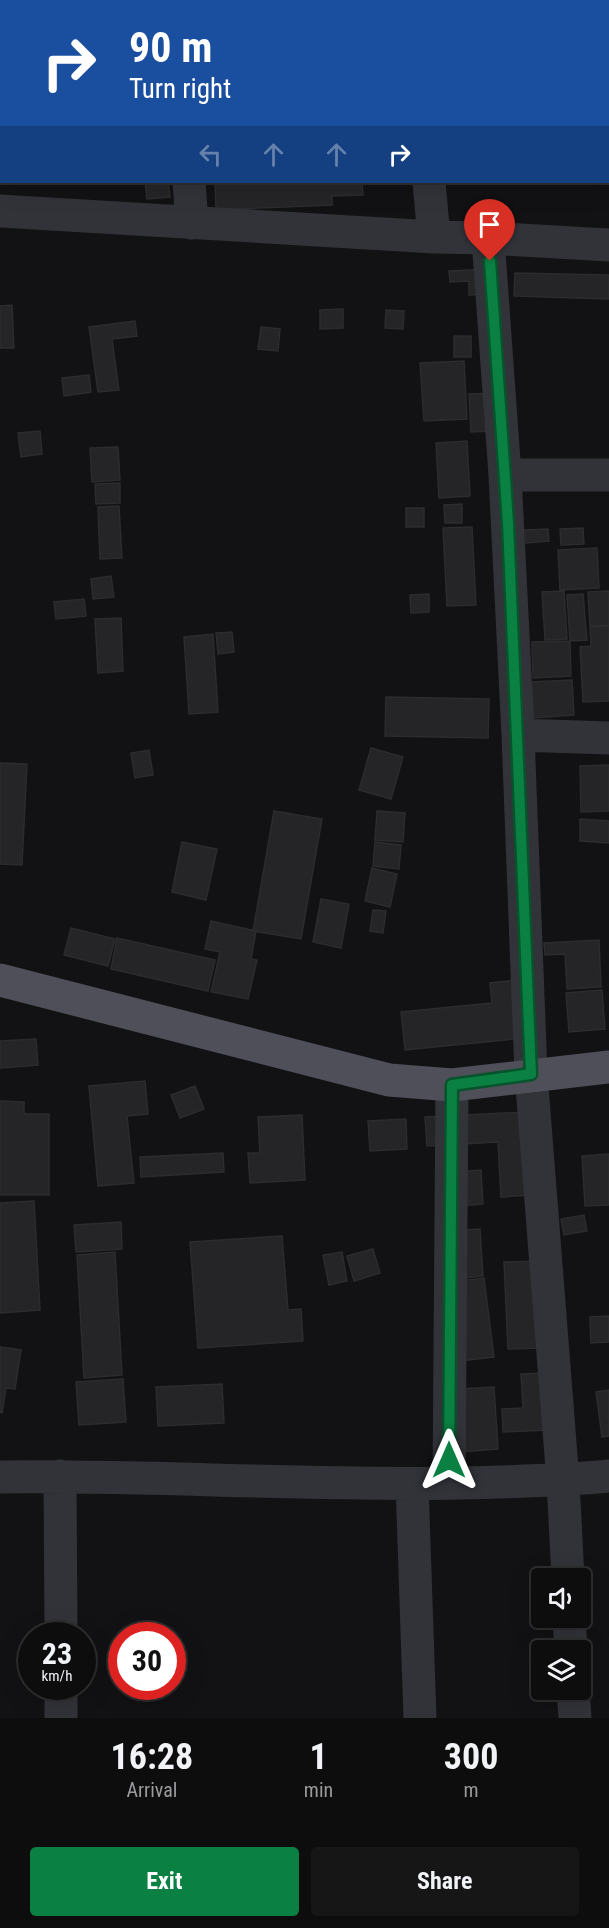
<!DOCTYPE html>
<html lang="en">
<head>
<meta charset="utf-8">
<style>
	:root { --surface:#0e0d0e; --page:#171617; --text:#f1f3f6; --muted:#9b9c9e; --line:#2e2d2e; --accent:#0b8043 }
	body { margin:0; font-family:"Roboto Condensed",sans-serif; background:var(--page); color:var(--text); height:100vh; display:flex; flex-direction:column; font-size:22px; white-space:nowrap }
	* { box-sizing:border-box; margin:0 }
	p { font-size:20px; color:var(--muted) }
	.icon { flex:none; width:33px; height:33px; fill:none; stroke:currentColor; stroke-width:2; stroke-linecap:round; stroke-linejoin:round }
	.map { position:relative; height:1718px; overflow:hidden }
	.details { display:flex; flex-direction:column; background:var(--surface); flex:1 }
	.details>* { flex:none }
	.hud { position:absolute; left:0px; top:0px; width:609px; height:183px; box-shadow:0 6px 24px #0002,0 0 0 2px var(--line); background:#1a4fa0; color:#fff; overflow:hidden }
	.fabs { position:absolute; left:531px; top:1568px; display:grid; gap:12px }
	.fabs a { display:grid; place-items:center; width:60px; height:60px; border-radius:6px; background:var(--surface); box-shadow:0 6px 24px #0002,0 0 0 2px var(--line); font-size:30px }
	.speed { position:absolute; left:18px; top:1622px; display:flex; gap:12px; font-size:30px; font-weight:700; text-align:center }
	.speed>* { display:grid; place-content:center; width:78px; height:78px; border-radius:50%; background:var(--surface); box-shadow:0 6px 24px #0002,0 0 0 2px var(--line); line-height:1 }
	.speed small { font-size:15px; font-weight:400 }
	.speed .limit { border:9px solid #d22; background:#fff; color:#111 }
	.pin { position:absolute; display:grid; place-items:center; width:51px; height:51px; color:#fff; margin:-62px -26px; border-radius:50% 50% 50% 0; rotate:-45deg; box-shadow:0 0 6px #0007 }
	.pin .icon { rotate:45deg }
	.me { position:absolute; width:66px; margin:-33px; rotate:0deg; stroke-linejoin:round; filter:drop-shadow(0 0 4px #0008) }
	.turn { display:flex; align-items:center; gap:21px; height:126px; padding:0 30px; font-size:27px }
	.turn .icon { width:78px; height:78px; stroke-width:2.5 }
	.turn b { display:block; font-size:42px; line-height:51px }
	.lanes { display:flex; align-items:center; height:57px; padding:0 30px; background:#0003; justify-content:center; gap:30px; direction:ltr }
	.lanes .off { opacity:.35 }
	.eta { display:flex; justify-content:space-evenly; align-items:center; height:102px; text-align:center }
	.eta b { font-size:36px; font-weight:700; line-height:42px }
	.action { display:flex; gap:12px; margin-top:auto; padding:12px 30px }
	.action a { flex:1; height:69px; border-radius:6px; background:var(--accent); color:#fff; font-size:24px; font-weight:700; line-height:69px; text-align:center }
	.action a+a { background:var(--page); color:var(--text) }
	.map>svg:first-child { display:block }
	.building { fill:#252427; stroke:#2c2b2f; stroke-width:1.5 }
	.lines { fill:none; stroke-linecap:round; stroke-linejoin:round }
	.minor { stroke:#323339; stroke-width:33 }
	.major { stroke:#4e4f58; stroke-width:33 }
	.route-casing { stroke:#07532c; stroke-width:15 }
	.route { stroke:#0b8043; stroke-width:10 }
</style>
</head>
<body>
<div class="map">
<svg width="609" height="1718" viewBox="0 0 609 1718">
	<rect width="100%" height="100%" fill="#121113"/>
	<path class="building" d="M248,0h94v2h-94z
		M345,0h31v2h-31z
		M456,0h57v2h-57z
		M546,0h63v66h-1v-64z
		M2,62v80h-2v-79z
		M145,182h23l2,15 -23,2z
		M215,182h147l1,13 -31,1v9l-116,5z
		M490,269l1,25 -22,1v-14l-19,1 -1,-11z
		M515,273l94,2v24l-95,-3z
		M12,305l2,43h-14v-42z
		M343,309v19l-23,1v-19z
		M386,310l18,1 -1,18 -18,-1z
		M135,321l2,15 -25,3 7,51 -21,2 -9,-65z
		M261,327l19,2 -2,22 -20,-2z
		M454,336h17v21h-17z
		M464,361l3,58 -43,2 -4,-58z
		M89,375l2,17 -27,4 -2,-18z
		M493,393l1,38 -23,1 -2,-38z
		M40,431l2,23 -21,3 -3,-24z
		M467,441l3,55 -31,2 -3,-55z
		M118,447l2,33 -28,2 -2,-34z
		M120,483v20l-24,1 -1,-20z
		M462,504v19h-17l-1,-18z
		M119,506l3,52 -22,1 -2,-52z
		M406,508h18v19h-18z
		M472,527l4,78 -29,1 -4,-78z
		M583,528l1,16 -23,1 -1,-16z
		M548,529l1,12 -23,2 -1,-13z
		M597,548l2,40 -39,2 -2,-40z
		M111,576l3,21 -21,2 -2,-20z
		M564,591l3,48 -22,1 -3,-48z
		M609,591v34l-19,1 -2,-34z
		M429,594v18l-18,1 -1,-18z
		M583,594l4,46 -17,1 -3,-46z
		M84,599l2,17 -30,3 -2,-17z
		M121,618l2,53 -25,2 -3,-54z
		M609,626v75l-26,1 -3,-55 11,-1 -1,-19z
		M232,632l2,20 -16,2 -2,-21z
		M213,634l5,78 -29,2 -5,-77z
		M570,641l1,35 -38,2 -1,-36z
		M572,680l2,35 -40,3 -2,-36z
		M386,697l103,2 -1,39 -103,-2z
		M371,748l32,9 -12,42 -32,-9z
		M149,750l4,25 -18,3 -4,-25z
		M0,763l27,1 -5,101 -22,-1z
		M609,765v46l-28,1 -1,-46z
		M274,811l48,8 -21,120 -48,-8z
		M377,811l28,2 -2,29 -28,-2z
		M580,819l29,2v22l-29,-2z
		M182,842l35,7 -11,51 -34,-8z
		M375,842l26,3 -2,24 -26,-3z
		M372,868l25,6 -7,33 -25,-6z
		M321,899l28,5 -8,44 -28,-6z
		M373,910l13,1 -3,22 -13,-2z
		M211,921l45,10 -5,28 6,1 -9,39 -37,-7 9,-40 -15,-3z
		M71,928l44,11 -7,27 -44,-11z
		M117,938l98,22 -7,31 -97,-22z
		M599,940l2,47 -34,2 -2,-35 -20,1 -1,-12z
		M518,980l6,58 -119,12 -4,-38 91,-9 -2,-20z
		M602,990l3,39 -36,3 -3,-39z
		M36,1039l2,26 -38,3v-27z
		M145,1081l3,33 -21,2 7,67 -36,3 -9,-100z
		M195,1086l9,23 -24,9 -9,-23z
		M0,1101l24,1v12h25v81h-49z
		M526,1112l5,83 -30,2 -3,-55 -71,4 -2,-29z
		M302,1115l3,65 -55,3 -2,-30h12l-2,-36z
		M406,1119l1,30 -37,2 -2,-30z
		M223,1153l1,19 -83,5 -1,-20z
		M609,1154v51l-24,1 -3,-50z
		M481,1170l2,34 -27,2 -2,-34z
		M34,1201l6,109 -40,3v-110z
		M584,1215l3,16 -23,4 -3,-16z
		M121,1222l1,27 -46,3 -2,-27z
		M480,1229l3,47 -33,3 -3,-48z
		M282,1236l6,74 13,-1 2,32 -105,7 -8,-106z
		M373,1249l7,24 -26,8 -7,-25z
		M115,1252l7,123 -38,3 -7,-123z
		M342,1252l5,29 -18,4 -6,-30z
		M538,1261l3,87 -33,1 -4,-87z
		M484,1278l10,79 -42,5 -10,-79z
		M609,1316v26l-18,1 -1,-26z
		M0,1347l21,3 -6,39 -9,-1 -4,25 -2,-1z
		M547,1373l2,57 -46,2 -1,-23 21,-1 -2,-34z
		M123,1379l3,43 -47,3 -3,-43z
		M222,1384l2,39 -66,3 -2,-39z
		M494,1387l4,62 -39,3 -4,-63z
		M609,1390v46l-7,1 -6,-45z"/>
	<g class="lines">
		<path class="minor" d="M176,0v2
			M414,0v2
			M189,182l3,41
			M429,182l5,55
			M0,211l434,26 54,1 121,7
			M488,238l17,237 13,260 13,339 32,407 5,97
			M505,475h104
			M518,735l91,3
			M60,1476l1,159
			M0,1477c153,-2 306,9 459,6 50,-1 100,-2 150,-7
			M449,1483l3,-398
			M412,1484l8,234
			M569,1617l2,33
			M61,1686v32
			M573,1689l2,29"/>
		<path class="major" d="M0,980l389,100 63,5 157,-18"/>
	</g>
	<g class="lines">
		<defs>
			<path id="route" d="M449,1460l3,-375 79,-11 -23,-551 -18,-262"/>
		</defs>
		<use href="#route" class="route-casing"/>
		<use href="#route" class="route"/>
	</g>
</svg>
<div class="fabs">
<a><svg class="icon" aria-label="sound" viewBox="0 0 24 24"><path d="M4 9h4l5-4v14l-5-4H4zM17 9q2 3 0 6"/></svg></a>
<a><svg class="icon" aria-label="layers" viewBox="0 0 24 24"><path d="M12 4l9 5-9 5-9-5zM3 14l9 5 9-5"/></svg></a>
</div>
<div class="speed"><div>23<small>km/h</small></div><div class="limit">30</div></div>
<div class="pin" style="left:490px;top:261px;background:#d93025"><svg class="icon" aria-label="arrive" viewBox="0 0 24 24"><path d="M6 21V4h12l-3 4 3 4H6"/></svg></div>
<svg class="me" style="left:449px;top:1460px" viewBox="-20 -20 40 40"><path d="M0-17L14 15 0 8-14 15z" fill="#0b8043" stroke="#fff" stroke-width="4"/></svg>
<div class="hud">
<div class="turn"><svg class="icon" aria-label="right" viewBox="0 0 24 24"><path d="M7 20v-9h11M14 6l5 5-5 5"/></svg><div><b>90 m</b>Turn right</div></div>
<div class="lanes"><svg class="icon off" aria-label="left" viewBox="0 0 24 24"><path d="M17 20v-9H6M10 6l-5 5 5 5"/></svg><svg class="icon off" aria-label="ahead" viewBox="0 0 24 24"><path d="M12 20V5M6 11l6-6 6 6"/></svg><svg class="icon off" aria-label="ahead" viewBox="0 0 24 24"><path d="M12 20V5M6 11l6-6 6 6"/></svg><svg class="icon" aria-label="right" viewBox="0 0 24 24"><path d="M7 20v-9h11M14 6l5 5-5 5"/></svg></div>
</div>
</div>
<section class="details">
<div class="eta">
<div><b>16:28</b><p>Arrival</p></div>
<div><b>1</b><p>min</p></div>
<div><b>300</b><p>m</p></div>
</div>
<div class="action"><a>Exit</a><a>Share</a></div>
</section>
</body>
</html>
